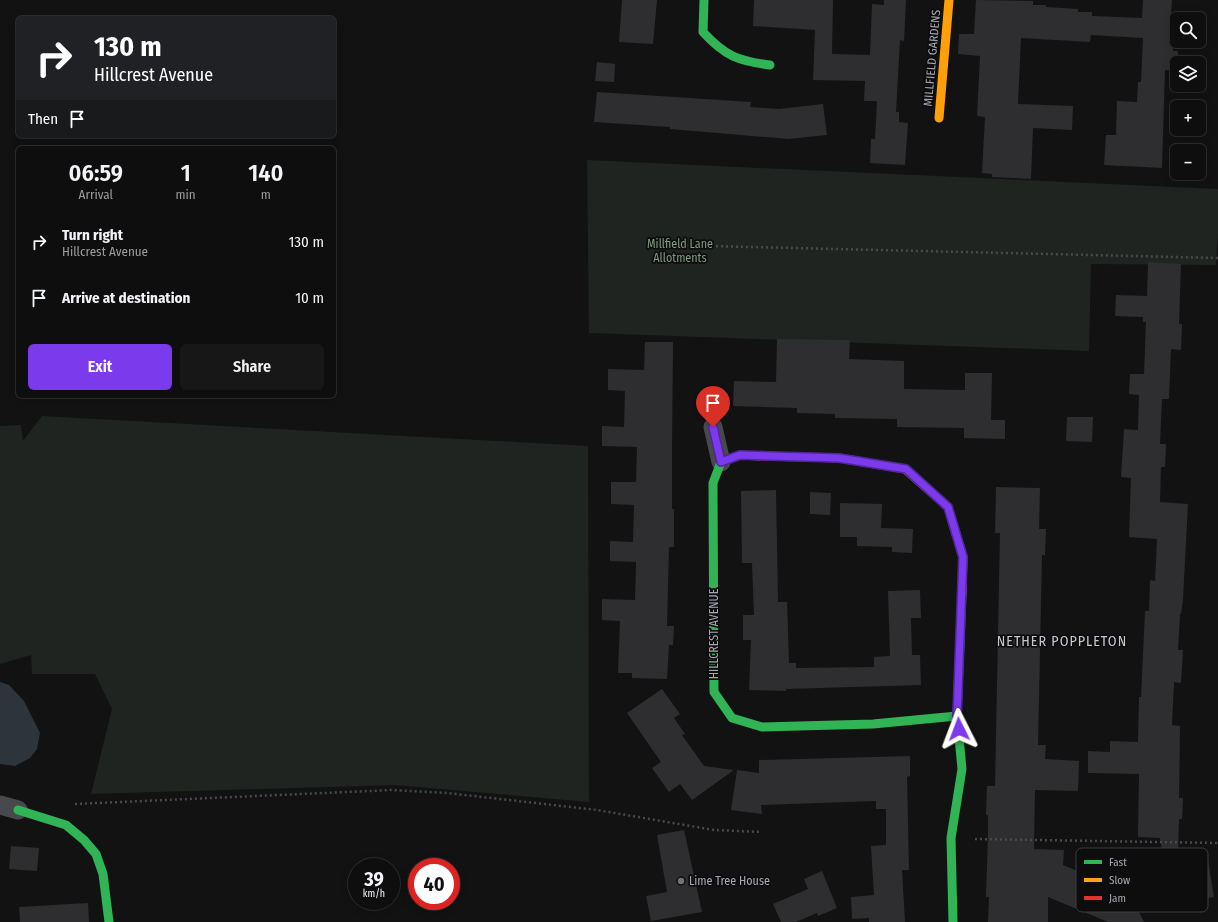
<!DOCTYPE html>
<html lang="en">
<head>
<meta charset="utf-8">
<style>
	:root { --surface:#0e0e0e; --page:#171717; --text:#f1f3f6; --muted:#9b9c9e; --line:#2e2e2e; --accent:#7c3aed }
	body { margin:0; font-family:"Fira Sans Condensed",sans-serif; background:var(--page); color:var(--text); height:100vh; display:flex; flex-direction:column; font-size:15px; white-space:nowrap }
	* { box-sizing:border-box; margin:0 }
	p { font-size:13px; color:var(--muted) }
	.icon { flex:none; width:22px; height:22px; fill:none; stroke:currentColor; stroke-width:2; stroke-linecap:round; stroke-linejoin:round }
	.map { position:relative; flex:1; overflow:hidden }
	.side { position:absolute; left:16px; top:146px; width:320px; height:252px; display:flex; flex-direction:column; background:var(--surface); border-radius:6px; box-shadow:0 2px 10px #0003,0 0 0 1px var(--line) }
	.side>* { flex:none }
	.guide { position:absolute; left:16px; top:16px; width:320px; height:122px; border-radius:6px; box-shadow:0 2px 10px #0003,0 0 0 1px var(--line); background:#202124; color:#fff; overflow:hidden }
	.tools { position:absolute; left:1170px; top:12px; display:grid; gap:8px }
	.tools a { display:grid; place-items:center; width:36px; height:36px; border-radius:6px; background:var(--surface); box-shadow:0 2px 10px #0003,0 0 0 1px var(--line); font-size:20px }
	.speed { position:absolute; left:348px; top:858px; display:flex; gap:8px; font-size:20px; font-weight:700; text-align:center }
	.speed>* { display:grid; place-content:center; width:52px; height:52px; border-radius:50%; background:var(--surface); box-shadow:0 2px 10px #0003,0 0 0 1px var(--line); line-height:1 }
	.speed small { font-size:10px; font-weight:400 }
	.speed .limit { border:6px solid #d22; background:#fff; color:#111 }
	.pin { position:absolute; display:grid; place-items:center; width:34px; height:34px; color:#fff; margin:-41px -17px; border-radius:50% 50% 50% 0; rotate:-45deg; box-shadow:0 0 4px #0007 }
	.pin .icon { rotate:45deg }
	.me { position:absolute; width:44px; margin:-22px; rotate:357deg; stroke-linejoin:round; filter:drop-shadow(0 0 3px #0008) }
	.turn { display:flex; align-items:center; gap:14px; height:84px; padding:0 12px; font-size:18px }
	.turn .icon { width:52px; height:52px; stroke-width:2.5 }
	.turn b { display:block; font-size:28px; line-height:34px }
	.then { display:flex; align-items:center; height:38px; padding:0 12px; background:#0003; gap:8px; font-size:15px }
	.eta { display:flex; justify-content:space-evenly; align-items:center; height:68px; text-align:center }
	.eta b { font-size:24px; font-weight:600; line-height:28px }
	.button { display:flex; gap:8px; margin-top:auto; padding:8px 12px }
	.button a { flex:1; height:46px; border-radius:6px; background:var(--accent); color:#fff; font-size:16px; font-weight:600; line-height:46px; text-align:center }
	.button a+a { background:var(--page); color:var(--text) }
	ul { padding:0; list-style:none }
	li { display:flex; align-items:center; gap:12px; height:56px; padding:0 12px }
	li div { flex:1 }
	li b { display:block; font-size:15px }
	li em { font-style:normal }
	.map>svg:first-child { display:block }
	.green { fill:#1f2420 }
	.water { fill:#2d343a }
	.building { fill:#2e2e30 }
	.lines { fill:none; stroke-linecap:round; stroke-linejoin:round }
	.path { stroke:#4a4a4d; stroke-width:2.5; stroke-dasharray:2 3; stroke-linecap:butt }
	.street { stroke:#48494c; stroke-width:19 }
	.fast { stroke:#30b455; stroke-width:9 }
	.slow { stroke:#ff9f0a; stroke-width:9 }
	.jam { stroke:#e5322d; stroke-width:9 }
	.route-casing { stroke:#51269a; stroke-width:10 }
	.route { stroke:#7c3aed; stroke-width:7 }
	.poi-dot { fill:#72747a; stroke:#0d0d0e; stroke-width:1.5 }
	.labels { text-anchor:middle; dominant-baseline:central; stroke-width:3.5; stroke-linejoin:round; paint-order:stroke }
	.street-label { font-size:12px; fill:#a5a8b2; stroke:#0d0d0e }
	.park-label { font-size:12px; fill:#7d9c81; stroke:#0d0d0e }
	.poi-label { font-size:12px; fill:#a5a8b2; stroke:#0d0d0e; text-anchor:start }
	.quarter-label { font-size:14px; letter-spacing:1px; fill:#c5c7cf; stroke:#0d0d0e }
	.key { fill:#0d0d0e; stroke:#3b3c3f; stroke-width:1 }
	.key-label { font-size:11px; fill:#a5a8b2 }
</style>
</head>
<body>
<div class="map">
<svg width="1218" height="922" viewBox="0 0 1218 922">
	<rect width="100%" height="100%" fill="#121213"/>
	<path class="green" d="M587,160l631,29v44l-2,32 -125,-1 -2,87 -500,-18z
		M42,416l546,30 1,356 -195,-17 -303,9 21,-85 -17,-35h-63l-1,-19 -31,9v-238l21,-1 2,16z"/>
	<path class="water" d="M0,682l9,3 15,16 16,32 -3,16 -7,9 -15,8 -15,-2z"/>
	<path class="building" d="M622,0h35l-4,44 -34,-2z
		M754,0h79l-1,54 38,1 2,-51 12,1v-5h22l-2,41 -4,-1 -4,72h3v10l9,1 -3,42 -35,-2 1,-24h4l2,-38h-13l1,-20 -52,-1 2,-50 -62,-4z
		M976,0l57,1v4h13v2l32,2v3h14v4l50,2 1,-18h29l-1,13h4l-2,38h5v12l-1,8 -12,-1 -3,98 -58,-3 2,-30h10l1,-34 20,1 1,-20h3l2,-44 -52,-3 -1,7 -69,-4 -3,66 55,2 -1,24 -39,-2 -2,51 -39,-2v-3l-10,-1 3,-56 -8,-1 3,-60 -22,-2 1,-20h15z
		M597,62l18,2 -1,18 -19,-1z
		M597,92l154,10 -1,5 29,2 44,-5 4,31 -38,4 -119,-10v-2l-76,-5z
		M1148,262l33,2 -2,60h3l-1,26 -10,-1 -2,50h-7l-2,45h6l-1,23h-4l-1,35 28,2 -5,95 -2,15h-1l-2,36h5l-2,33 -7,-1 -2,43 8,1 -1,72h4l-1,21h-3l-1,39 29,-4 7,43 -44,7 -10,-66 -22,-1 1,-63 -51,-1v-22l22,1v-11l28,1 1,-45h2l4,-86h4l1,-31 5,1 2,-42 -28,-2 2,-59 -10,-1 3,-48 14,1 1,-35 -10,-1 1,-20h14l2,-52h-3v-5l-28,-1 1,-21 31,1z
		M777,339l73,1 -1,19 55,2v28l61,1v-17h27l-1,47h14v19l-41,-1v-10l-67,-1v-8l-62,-1v-4l-38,-1v-5l-64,-2 1,-25 42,1z
		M645,342h28l-1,109v58h2v38h-5l-2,79h7l-1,19h-4l-2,34 -35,-1v-5h-14l2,-52 -18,-1v-21l33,1 1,-38 -26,-1v-20l23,1 1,-37 -23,-1v-22h25l1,-35 -35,-1v-20l22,1 1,-36 -17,-1v-21l36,1z
		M1067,417h26l-1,25 -26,-1z
		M996,487l44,1 -1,41h7l-1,26h-3l-4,190h8l-1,14 34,2 -1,30 -43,-1 -1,59 30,1 -1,15 54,23 1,-4 48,20 -29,4 7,14h-36l-60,-25v25h-60l1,-25h-3l2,-64v-18h-2l1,-29h8l5,-253h-5z
		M776,490l2,112h9l2,61h7v5l78,-1v-10l16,-1 -2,-65 32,-1 1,28h-10l1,37h8l1,30 -135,4v2l-37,-1 2,-50h-8v-25h11l-2,-52h-10l-1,-72z
		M810,492l21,1 -1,22 -20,-1z
		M840,503l42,1 -1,24 32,1 -1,24 -20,-1v-5l-35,-1v-9h-17z
		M662,689l18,25 -6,4 11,16 -3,1 22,31 30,4 -42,30 -12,-16 -11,8 -17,-24 9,-6 -34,-49z
		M910,756v20l-3,1 2,93h-7l3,52h-36v-4l-17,1 -1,-22 23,-2 -3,-49 15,-1v-36h-10v-8l-115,4 1,9 -31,-4 6,-40 22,3v-13z
		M684,830l18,82 -51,9 -5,-25 21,-4 -10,-57z
		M11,846l28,2 -2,23 -28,-2z
		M822,871l15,37 -19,8 -1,-3 -21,9h-15l-8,-18 35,-15 -4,-10z
		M88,903l1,19h-69l-1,-15z"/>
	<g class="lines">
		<path class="path" d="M666,245l552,13
			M75,804l317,-14 55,3 150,17 117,20 48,2
			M975,839l243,4"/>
		<path class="street" d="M713,427l8,35
			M0,805l18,5"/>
		<path class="fast" d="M704,0l-1,32c22,24 35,29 67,33
			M759,456l-19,-1 -19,7 -8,21 1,209 18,26 30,9 111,-3 84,-8
			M18,810l48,15 18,15 12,14 7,20 6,48
			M953,922l-2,-84 11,-69 -5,-53 5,-123"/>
		<path class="slow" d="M939,118l10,-118
			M905,469l43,38 15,50 -1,36"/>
		<path class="jam" d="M759,456l80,2 66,11"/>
	</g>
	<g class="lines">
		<defs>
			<path id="route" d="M713,427l8,35 19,-7 99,3 67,11 42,38 15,50 -6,159 2,13"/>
		</defs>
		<use href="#route" class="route-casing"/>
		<use href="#route" class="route"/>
	</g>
	<circle class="poi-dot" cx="681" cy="881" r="4"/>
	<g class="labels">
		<g class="street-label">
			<text transform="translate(932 58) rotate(-85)">MILLFIELD GARDENS</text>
			<text transform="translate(714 634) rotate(-90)">HILLCREST AVENUE</text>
		</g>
		<g class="park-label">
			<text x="680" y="244">Millfield Lane<tspan x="680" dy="14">Allotments</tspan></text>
		</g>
		<g class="poi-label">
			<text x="689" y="881">Lime Tree House</text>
		</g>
		<g class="quarter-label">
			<text x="1062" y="641">NETHER POPPLETON</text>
		</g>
	</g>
	<rect x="1076" y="848" width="132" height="64" rx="6" class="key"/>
	<rect x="1084" y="860" width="18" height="4" fill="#30b455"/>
	<rect x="1084" y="878" width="18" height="4" fill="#ff9f0a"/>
	<rect x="1084" y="896" width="18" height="4" fill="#e5322d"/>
	<g class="key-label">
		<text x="1109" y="866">Fast</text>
		<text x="1109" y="884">Slow</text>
		<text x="1109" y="902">Jam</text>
	</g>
</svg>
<div class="tools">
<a><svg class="icon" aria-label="search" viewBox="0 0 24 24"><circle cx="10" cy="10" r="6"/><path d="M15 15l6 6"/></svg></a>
<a><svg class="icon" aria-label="layers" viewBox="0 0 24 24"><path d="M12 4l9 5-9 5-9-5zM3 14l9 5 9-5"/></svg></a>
<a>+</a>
<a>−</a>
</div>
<div class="speed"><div>39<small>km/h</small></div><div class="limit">40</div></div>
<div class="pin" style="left:713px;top:427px;background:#d93025"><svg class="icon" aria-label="arrive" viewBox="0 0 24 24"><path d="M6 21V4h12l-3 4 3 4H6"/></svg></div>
<svg class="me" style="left:959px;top:729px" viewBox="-20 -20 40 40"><path d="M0-17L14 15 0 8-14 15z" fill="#7c3aed" stroke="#fff" stroke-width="4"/></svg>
<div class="guide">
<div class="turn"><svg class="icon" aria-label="right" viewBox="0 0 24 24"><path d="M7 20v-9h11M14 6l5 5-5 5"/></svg><div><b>130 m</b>Hillcrest Avenue</div></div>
<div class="then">Then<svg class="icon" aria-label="arrive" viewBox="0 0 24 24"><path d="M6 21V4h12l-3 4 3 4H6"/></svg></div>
</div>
<section class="side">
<div class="eta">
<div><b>06:59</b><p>Arrival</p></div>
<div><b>1</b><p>min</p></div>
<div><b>140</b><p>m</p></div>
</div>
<ul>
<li><svg class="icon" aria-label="right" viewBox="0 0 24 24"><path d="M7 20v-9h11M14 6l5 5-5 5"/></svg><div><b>Turn right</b><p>Hillcrest Avenue</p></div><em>130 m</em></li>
<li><svg class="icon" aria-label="arrive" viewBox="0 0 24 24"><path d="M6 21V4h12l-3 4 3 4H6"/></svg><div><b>Arrive at destination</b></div><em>10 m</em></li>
</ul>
<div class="button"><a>Exit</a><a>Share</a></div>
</section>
</div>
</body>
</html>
